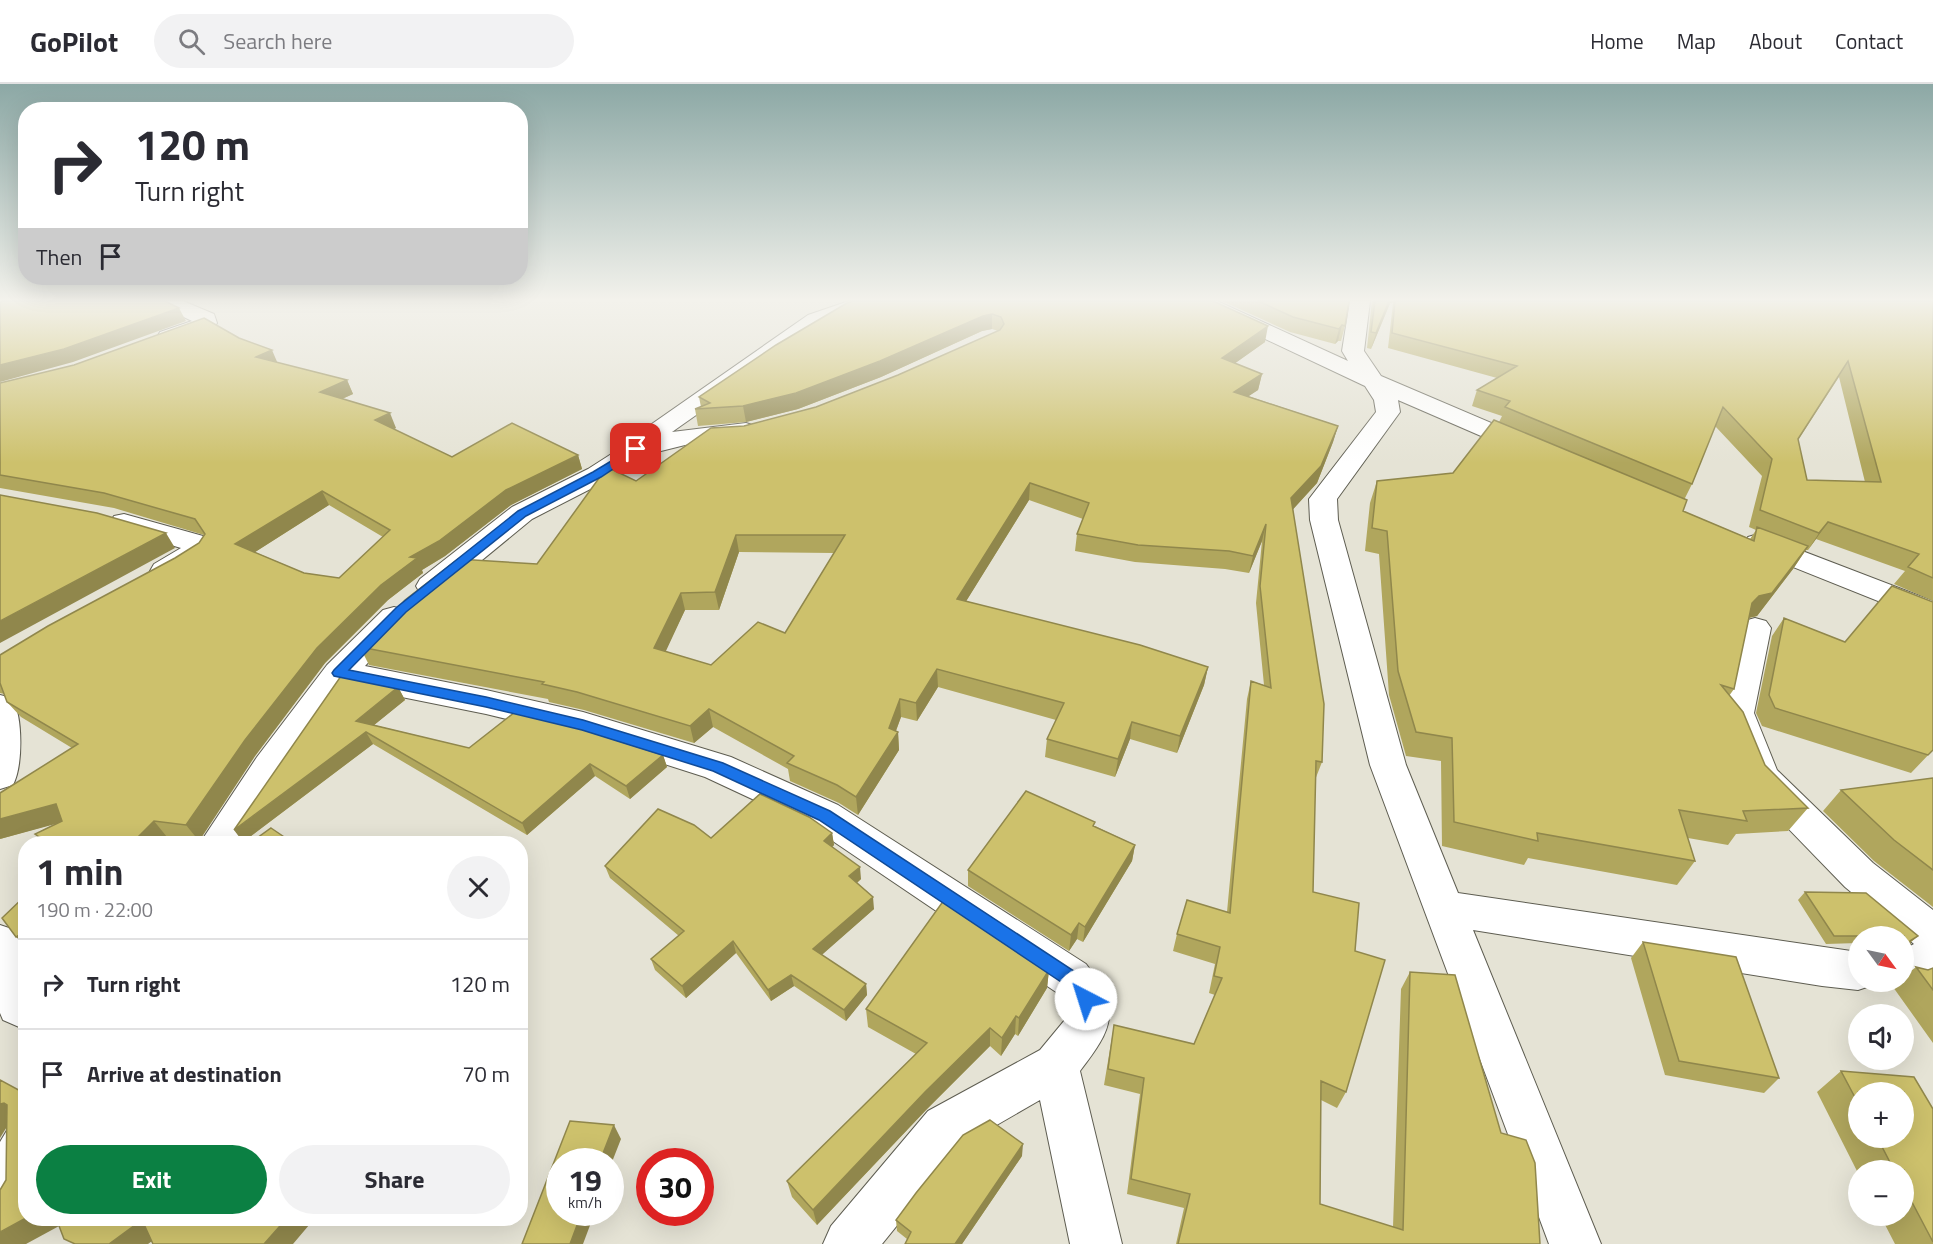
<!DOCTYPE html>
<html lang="en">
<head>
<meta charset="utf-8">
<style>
	:root { --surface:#fff; --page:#f2f2f3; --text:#2b2b33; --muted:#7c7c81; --line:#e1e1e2; --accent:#0b8043 }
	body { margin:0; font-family:"Titillium Web",sans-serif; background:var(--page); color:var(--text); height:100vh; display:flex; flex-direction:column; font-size:22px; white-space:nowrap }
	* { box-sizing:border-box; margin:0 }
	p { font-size:20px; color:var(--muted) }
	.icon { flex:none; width:33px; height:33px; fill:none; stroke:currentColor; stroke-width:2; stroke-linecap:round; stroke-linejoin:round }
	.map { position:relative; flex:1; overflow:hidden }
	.details { position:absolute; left:18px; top:752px; width:510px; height:390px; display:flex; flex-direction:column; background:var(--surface); border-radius:24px; box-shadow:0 6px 24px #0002 }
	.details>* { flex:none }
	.banner { position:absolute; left:18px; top:18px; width:510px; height:183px; border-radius:24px; box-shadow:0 6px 24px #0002; background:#fff; color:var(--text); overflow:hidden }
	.needle { width:39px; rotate:123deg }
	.tools { position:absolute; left:1848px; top:842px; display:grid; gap:12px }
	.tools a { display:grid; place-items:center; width:66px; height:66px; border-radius:50%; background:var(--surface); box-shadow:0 6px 24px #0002; font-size:30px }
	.speed { position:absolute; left:546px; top:1064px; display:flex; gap:12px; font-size:30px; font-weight:700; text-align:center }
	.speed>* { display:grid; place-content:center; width:78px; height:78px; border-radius:50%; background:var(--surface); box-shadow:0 6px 24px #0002; line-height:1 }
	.speed small { font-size:15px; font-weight:400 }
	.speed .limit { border:9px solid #d22; background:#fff; color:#111 }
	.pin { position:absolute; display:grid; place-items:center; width:51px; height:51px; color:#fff; margin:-26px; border-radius:12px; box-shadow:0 3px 9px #0006 }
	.me { position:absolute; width:66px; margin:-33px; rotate:320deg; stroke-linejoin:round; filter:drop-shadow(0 0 4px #0008) }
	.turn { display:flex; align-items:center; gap:21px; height:126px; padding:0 18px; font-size:27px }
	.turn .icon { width:78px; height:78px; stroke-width:2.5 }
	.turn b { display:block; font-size:42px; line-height:51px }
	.then { display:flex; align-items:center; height:57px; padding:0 18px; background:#0003; gap:12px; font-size:22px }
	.round { display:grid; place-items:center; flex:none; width:63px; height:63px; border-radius:32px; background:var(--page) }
	.headline { display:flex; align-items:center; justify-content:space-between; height:102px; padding:0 18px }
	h1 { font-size:36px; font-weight:700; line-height:45px }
	.primary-button { display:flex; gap:12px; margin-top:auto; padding:12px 18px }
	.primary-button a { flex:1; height:69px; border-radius:36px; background:var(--accent); color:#fff; font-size:24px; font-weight:700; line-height:69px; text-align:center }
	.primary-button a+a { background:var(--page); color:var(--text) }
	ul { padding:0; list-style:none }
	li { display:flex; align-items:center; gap:18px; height:90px; padding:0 18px; border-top:2px solid var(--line) }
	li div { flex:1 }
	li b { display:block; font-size:22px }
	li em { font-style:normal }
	header { display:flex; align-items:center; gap:36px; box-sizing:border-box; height:84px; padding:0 30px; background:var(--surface); border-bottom:2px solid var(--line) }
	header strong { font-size:28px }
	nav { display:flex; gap:33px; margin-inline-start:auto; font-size:21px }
	.search { width:420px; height:54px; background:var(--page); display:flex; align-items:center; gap:15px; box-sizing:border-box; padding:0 21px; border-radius:33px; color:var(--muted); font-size:22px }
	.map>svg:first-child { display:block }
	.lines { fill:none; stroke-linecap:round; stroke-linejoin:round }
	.minor-casing { stroke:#5e5d51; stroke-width:2 }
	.minor { fill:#fff; fill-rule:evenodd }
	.wall { fill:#b0a65d; fill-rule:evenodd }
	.shaded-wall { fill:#90874c }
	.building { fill:#cdc16c; stroke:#90874c; stroke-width:1.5; fill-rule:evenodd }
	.route { fill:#1a73e8; stroke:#114b97; stroke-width:1.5 }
</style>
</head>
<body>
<header>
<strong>GoPilot</strong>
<div class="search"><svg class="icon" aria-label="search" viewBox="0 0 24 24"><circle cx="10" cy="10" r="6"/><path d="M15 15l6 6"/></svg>Search here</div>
<nav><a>Home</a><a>Map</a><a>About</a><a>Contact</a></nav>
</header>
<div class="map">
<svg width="1933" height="1160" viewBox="0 0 1933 1160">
	<rect width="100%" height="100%" fill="#e5e3d5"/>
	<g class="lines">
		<defs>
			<path id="minor" d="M156,217h27l31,13 3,9 -3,5c-16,6 -37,18 -54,14l-3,-5 3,-5 32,-11 -33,-16z
				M849,217h29l-3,4 -51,20 -152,107 74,-9 9,3 4,5 -4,5 -70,9 -40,10 -39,26 -74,38 -90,74 -11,3 -11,-3 -4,-7 4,-7 92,-72 76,-38 39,-25 7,-2 -2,-2 4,-5 172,-120z
				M1190,217h27l131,60 -6,-10 8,-50h20l-6,50 17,25 155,66 4,5 -4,5 -9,3 -9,-3 -120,-52 2,12 -63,87 1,21 68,245 52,128 400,59v29h17l-2,4 -15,5 -36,-4 -349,-56 128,314h-52l-179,-479 -60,-245 -1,-21 67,-87 -2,-12 -9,-14 -172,-81z
				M124,430l79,22 9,14c-12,17 -38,33 -58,28l-4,-7 4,-7 27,-16 -67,-20 -4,-6 4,-6z
				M1758,450l175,67v22l-185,-74 -4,-6 4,-6z
				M394,523l11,3 5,7 -45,49 121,24 97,22 148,45 107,48 248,159c36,46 27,64 -6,107l42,173h-52l-30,-144 -78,45 -80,99h-59l8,-18 97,-115 112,-61 24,-29v-18l-8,-11 -244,-165 -107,-50 -125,-40 -94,-23 -139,-28 -64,91 -43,66h-40l57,-86 70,-92 56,-55z
				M1755,534l11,3 5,7 -17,85 23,57 96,93 60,47v66l-29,12 -15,-5 15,-2v-32l10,-5 -69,-57 -96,-99 -5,-10 -24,-65 19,-85 5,-7z
				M0,611l12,3c11,18 11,68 1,87l-13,4z
				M0,841l15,5 11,27v73l-23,-10 -3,-7z
				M26,1036v74l-8,14 -18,7v-73l9,-15z"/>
		</defs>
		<use href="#minor" class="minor-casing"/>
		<use href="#minor" class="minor"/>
	</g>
	<path class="wall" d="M1213,217l52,41 -30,21 27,11 -4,16 -10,6 90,30 -5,16 -16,41 -24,26 29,253 -7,18 -2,112 33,200 -9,16 -16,-8 -1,104 73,23 8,-238 9,-17 91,161 39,111h-364l8,-36 -57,-14 13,-100 -36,-9 10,-60 80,19 21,-49 -6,-2 6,-29 -42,-13 4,-17 50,-22 20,-213 4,-18 13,4 -8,-82 6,-62 -13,32 -24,-4 -90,-7 -60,-11 2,-17 6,-15 -54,-19 -63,101 242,66 -4,18 -27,68 -47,-14 -15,38 -70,-20 2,-18 9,-19 -118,-33 -21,34 -16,-4 -5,14 2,1 1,18 -41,65 -19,-12 -49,-22 -2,-12 -75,-42 -19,16 -110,-33 -35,-8 -1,-3 -179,-34 -9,-18 177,-83 99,-83 108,-55 72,-19 82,-32 100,-44 -6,-2 -10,2 -101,46 -83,32 -52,13 -48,4 -3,-17 6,-2 -2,-10 148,-94zM739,468l95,1 -49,80 -74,32 -46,-14 20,-41h34z
		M1222,217h127l-4,25 -4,15h-3l-3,3 -45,-12z
		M1372,217h561v300l-39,-17 11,-13 -89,-32 -8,11h-2l-13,19 -36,47 -8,2 -15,71 -5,7 36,69 43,43 -20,23 -52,3 -8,11 -40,-7 7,23 -18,24 -149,-27 -4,7 -82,-19 -1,-85 -35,-5 -17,-61 -10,-141 -14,-3 5,-48 7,-22 76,-8 46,-51 3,-6 -30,-10 5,-16 20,-12 -109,-30 5,-45h-3l-19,46 -4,-1zM1839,293l26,105 -58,-2 -9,-40zM1715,342l47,50 -13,51 7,3 -6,9 -67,-28 2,-13 7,-14z
		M278,279l69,17 6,14 -11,5 54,29 -3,1 59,28 126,-2 4,14 -71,36 -66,51 -23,14 1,3 -35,27 -63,63 -70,93 -56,85 -32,-4 -6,6h-117l-9,-9 22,-11 -57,16 72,-91 -51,-31 -14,-15 -3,-8 -4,-1v-38l175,-97 24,-15 5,-8 -90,-27 -114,-20v-105zM329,421l54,32 -44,41 -35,-5 -49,-21z
		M1784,534l61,24 88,108 -22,23 -149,-47 -6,-13 16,-77z
		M398,603l7,13 -31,25 95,23 194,7 4,12 -37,32 -35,-23 -68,59 -154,-91 -130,98z
		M1933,694v129l-59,-46 -51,-50 18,-21z
		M1095,742l40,19 -3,16 -49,81 -6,-3 -8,12 -101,-65v-16z
		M832,749l2,12 -2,2 29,32 -4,4 17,26 -53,46 45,29 1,11 -21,26 -52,-35 -23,15 -35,-48 -50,45 -31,-28 -4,-11 28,-23 -69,-58 -5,-12 106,-28z
		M1805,808l113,44 -8,7 1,28 5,-4 12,3 5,-2v75l-40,-56 7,-6h4v-45h-46v7l-32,1 -28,-44z
		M1643,858l136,136 -15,15 -99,-18 -34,-117z
		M1049,886l-2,18 -29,48 -3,-2 -14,22 -11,-10 -64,64 -109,115 -25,-28 -5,-16 129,-127 -48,-27 -2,-18z
		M1841,987l92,38v135h-38l-15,-29h24v-45h-46v3l-41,-81zM1858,1008l46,45h-46z
		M1022,1072l-60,88h-57l2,-5 -10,-8 -1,-11z"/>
	<path class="shaded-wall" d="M1389,217h2l-20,48 5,-16z
		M179,224l7,13 -113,41 -73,20v-17z
		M992,230v15l-10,2 -101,46 -83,32 -52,13 -3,-16 240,-90z
		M1342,241l-4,16 -3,3 4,-15z
		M1268,242l-3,16 -45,32 2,-16z
		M272,266l6,14 -22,-7z
		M1262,290l-4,16 -27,18 3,-16z
		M347,296l6,14 -27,12 -6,-14z
		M390,329l6,15 -14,7 -7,-15z
		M1338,342l-5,16 -16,41 -30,33 4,-18z
		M578,371l4,14 -71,36 -66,51 -23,14 1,3 -35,27 -63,63 -70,93 -56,85 -13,-16 59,-85 72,-92 93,-91 96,-67z
		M1030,399l-1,17 -72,116v-17z
		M322,407l7,14 -85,54 -9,-15z
		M1828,438l-12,17 -8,11 11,-17z
		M1266,440l-4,17 -13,32 4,-17z
		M166,449l9,15 -175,95v-22z
		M736,451l3,17 -20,58 -4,-18z
		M1808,462l-15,23 -36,47 -14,3 9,-16 7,-7z
		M681,509l4,17 -26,56 -5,-18z
		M1208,583l-4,18 -27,68 3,-17z
		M937,585l1,18 -21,34 -1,-18z
		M398,603l7,13 -42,34 -7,-13z
		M900,615l1,18 -9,24 6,-9 1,18 -41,65 -2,-18 33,-69z
		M709,625l4,18 -19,16 -4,-17z
		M1132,638l-2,17 -15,38 3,-18z
		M366,648l7,12 -130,98 -9,-12z
		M663,671l4,12 -37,32 -4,-13z
		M590,680l5,12 -68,59 -5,-12z
		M56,720l14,16 -70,19v-20z
		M154,737l13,16 -6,6h-29z
		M832,749l2,12 -8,8 -2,-12z
		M1135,761l-3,16 -49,81 2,-15z
		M860,783l1,12 -10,9 -2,-12z
		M873,813l1,12 -59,52 -2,-12z
		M1079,839l-2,16 -8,12 2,-16z
		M26,846v16l-10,-9z
		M733,857l3,12 -50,45 -4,-12z
		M1049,886l-2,18 -29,48 1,-18z
		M791,891l3,11 -23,15 -3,-11z
		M866,900l1,11 -21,26 -2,-11z
		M1016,932l-1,18 -14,22 1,-18z
		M990,944v18l-64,64 -109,115 -4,-15 112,-118z
		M4,1019l21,15 -17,7 -8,13v-34z
		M614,1041l7,14 -11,28v-6h-10z
		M1023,1060l-1,12 -60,88h-7z
		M582,1128h13l-12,32h-13z
		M26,1134h44l2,1 -46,25h-26v-12z
		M287,1134h28l-22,26h-29z
		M142,1136l20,14 -14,10h-39z"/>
	<path class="building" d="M4,217h161l14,7 -115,41 -64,16v-63z
		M852,217h361l55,25 -46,32 40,16 -28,18 104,34 -17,40 -30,32 33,206 -2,58 -6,-1 -3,131 46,11 -4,48 30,9 -39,132 -25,-11 -1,123 83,26 7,-258 45,3 46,158 25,7 9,23 5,81h-362l12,-50 -59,-15 13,-101 -36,-9 6,-44 80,19 28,-66 -8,-2 6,-29 -43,-13 10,-34 43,13 21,-232 20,7 -11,-102 6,-62 -13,32 -24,-5 -91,-6 -61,-11 12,-31 -59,-20 -73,116 183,46 68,22 -28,69 -48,-14 -14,37 -71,-20 17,-36 -127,-34 -21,34 -16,-4 -11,29 9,4 -42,65 -19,-12 -50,-22 7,-7 -85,-47 -19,17 -113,-34 -35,-8 2,-2 -184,-35 45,-47 53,-41 79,5 70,-97 29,14 75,-53 33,-2 72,-19 82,-32 102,-45 4,-6 -3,-7 -9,-3 -9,2 -103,45 -84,32 -53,13 -48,3 15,-6 -11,-6 77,-52 71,-42zM736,451h109l-60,98 -27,-11 -47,43 -57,-17 27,-55 34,-1z
		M1258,217h91l-4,25 -3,-1 -3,4 -46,-12z
		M1375,217h14l-13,32 -5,-1z
		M1395,217h538v277l-25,-11 11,-13 -91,-32 -9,11 -59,-23 12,-51 -49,-52 -31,77 -187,-77 5,-6 -33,-11 40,-24 -125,-33zM1848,277l33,121 -74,-2 -9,-41z
		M204,234l35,20 33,12 -16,7 91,23 -27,12 70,21 -15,7 77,37 60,-34 66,32 -72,35 -67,51 -29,16 7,1 -36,27 -64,63 -72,92 -59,85 -32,-4 -22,22h-84l-13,-9 27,-13 -6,-17 -56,15v-26l78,-49 -71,-42 -7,-19v-28l48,-29 127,-68 24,-15 6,-9 -10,-15 -91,-26 -104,-18v-92l74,-18zM322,407l68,39 -51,48 -35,-5 -69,-29z
		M1494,336l193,80 -4,11 71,30 3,-14 51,19 -36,47 -13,3 -7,7 -18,86 -13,-4 22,27 22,53 43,43 -65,3 4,10 -68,-11 16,51 -158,-28 1,8 -84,-19 -2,-84 -36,-6 -18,-61 -11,-140 -15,-3 5,-47 76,-8z
		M0,411l97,18 69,20 -166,88z
		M1892,502l41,16v148l-5,5 -153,-47 -6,-13 15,-77 61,24z
		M341,592l57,11 -42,34 113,27 46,-36 60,15 88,28 -37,31 -36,-22 -68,59 -156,-91 -132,98z
		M1933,694v92l-39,-30 -53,-50z
		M1026,707l69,31 -2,4 42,19 -50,82 -6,-4 -8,12 -103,-65z
		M760,710l49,23 23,16 -8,8 36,26 -11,9 24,21 -60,52 53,35 -22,26 -53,-35 -23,15 -35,-49 -51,45 -31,-27 33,-28 -79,-65 53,-57 36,16 17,13z
		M271,744l22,15h-43z
		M1805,808l61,1 52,43 -8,5 1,30 -7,1v-36h-70z
		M26,811v35l-10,7 -14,-19z
		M944,816l105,70 -30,48 -3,-2 -14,22 -12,-10 -65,64 -112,118 -26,-29 140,-138 -61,-34z
		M1643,858l93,15 43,121 -100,-17z
		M1916,883l12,3 5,-2v22z
		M1841,987l73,6 19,32v133l-29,-55v-17h-10l-17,-33h27v-45h-46v11z
		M0,996l26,14v124l-26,14v-42l6,-10 1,-75 -3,-2 -4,1z
		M990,1036l33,24 -68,100h-50l6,-12 -15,-12 20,-27 47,-58z
		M570,1037l44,4 -14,36h-40v51h22l-12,32h-48z
		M56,1134h231l-23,26h-111l-11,-24 -33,24h-34l-11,-5z"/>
	<linearGradient id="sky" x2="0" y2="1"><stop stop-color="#8ca8a5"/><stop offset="0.57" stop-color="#f3f2ec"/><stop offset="1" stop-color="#f3f2ec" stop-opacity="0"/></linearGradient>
	<rect width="1933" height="379" fill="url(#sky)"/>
	<path class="route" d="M636,362l4,1v4l-39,26 -75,39 -120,96 -57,58 137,27 97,23 140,43 107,48 247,162 18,26 -3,5 -6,3 -7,-3 -15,-20 -245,-164 -106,-49 -131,-41 -96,-23 -152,-31 -2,-3 2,-3 63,-63 121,-96 75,-39z"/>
</svg>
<div class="tools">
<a><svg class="needle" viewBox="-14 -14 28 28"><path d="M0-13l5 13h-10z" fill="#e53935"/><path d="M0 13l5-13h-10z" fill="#7c7c81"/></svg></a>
<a><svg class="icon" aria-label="sound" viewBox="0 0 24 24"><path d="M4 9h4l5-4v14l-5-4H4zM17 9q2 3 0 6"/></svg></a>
<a>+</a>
<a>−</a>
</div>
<div class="speed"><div>19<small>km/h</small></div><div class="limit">30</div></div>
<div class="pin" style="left:636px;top:365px;background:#d93025"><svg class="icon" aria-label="arrive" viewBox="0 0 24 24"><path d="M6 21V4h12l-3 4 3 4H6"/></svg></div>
<svg class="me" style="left:1086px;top:915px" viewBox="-20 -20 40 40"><circle r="19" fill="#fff"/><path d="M0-13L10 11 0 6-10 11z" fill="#1a73e8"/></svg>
<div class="banner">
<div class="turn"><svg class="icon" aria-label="right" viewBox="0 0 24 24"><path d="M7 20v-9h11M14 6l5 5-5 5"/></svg><div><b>120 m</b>Turn right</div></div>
<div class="then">Then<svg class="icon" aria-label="arrive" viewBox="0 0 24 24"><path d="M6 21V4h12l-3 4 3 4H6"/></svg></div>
</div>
<section class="details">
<div class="headline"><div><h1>1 min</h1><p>190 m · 22:00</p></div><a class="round"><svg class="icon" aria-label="close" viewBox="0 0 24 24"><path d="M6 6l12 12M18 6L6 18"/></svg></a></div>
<ul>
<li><svg class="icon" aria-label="right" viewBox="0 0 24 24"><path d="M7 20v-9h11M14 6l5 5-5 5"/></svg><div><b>Turn right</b></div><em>120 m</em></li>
<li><svg class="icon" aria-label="arrive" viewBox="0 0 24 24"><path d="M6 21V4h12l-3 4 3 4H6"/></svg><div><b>Arrive at destination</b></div><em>70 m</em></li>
</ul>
<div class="primary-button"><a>Exit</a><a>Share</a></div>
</section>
</div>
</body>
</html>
